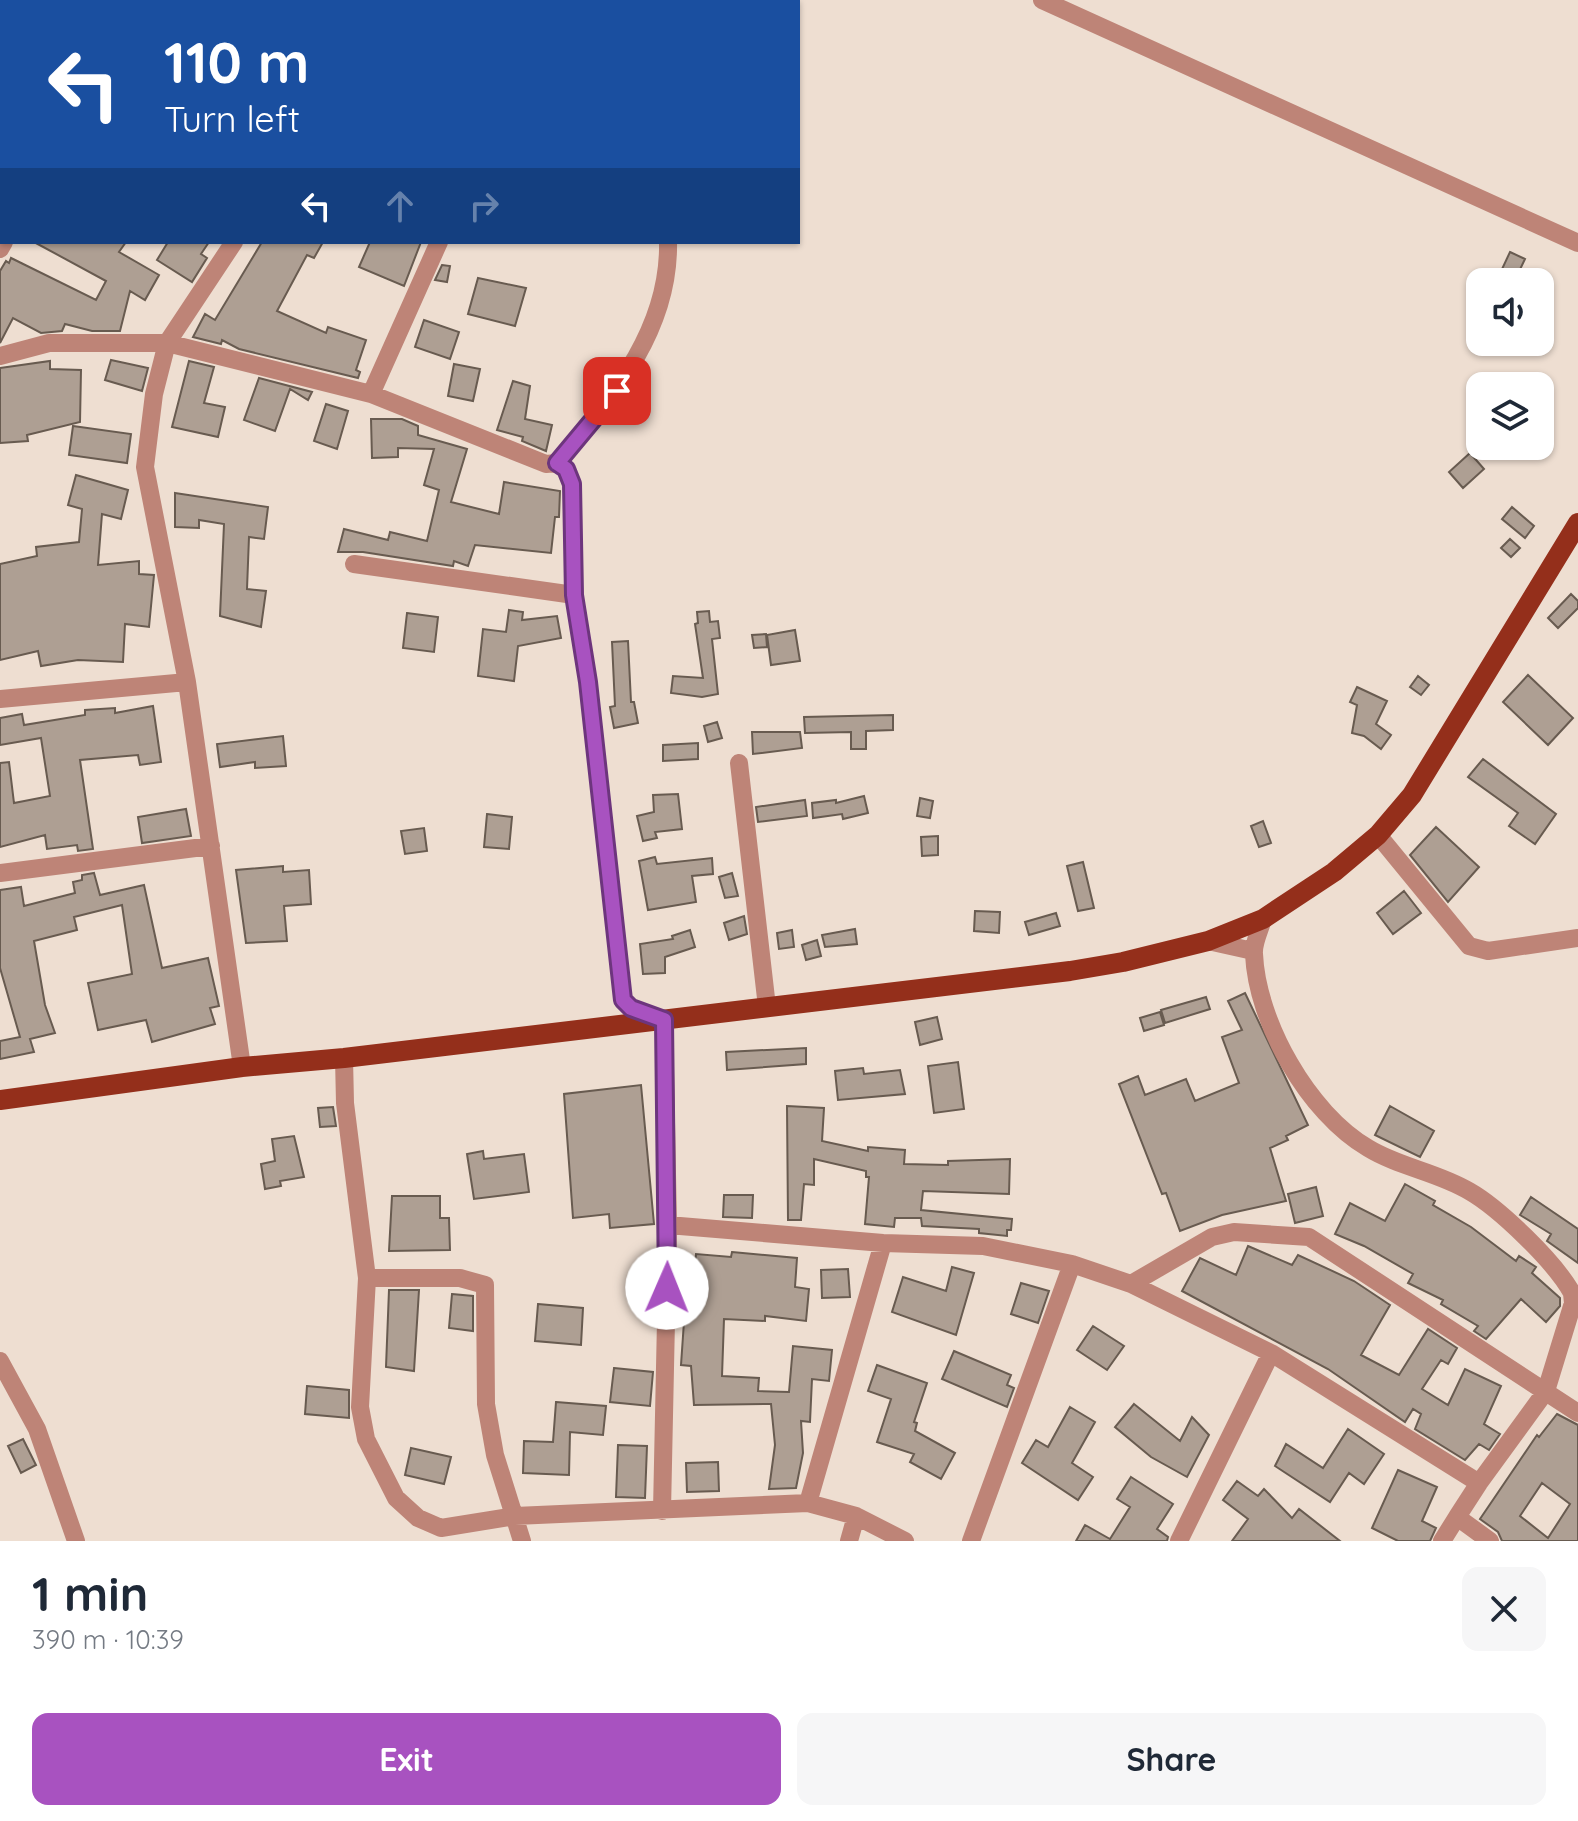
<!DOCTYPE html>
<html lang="en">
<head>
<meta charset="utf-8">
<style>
	:root { --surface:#fff; --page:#f6f6f7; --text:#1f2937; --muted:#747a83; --accent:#a852c0 }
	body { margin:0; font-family:Quicksand,sans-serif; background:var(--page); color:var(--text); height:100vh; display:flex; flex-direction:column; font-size:30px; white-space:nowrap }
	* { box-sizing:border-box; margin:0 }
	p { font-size:26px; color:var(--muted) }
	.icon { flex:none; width:44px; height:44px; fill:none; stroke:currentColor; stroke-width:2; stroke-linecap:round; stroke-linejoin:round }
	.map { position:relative; height:1541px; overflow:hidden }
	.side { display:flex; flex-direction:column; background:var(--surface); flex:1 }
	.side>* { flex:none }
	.hud { position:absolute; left:0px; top:0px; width:800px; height:244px; box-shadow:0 2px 6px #0004; background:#1a4fa0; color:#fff; overflow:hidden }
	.controls { position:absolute; left:1466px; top:268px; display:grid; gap:16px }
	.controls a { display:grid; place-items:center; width:88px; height:88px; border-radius:16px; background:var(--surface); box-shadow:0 2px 6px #0004; font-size:40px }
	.pin { position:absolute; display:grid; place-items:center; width:68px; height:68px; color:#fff; margin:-34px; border-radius:16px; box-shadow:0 4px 12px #0006 }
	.me { position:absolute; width:88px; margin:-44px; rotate:1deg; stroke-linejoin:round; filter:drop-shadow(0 0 6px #0008) }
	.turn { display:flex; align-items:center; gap:28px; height:168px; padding:0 32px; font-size:36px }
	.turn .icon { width:104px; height:104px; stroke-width:2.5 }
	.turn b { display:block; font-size:56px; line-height:68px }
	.lanes { display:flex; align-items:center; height:76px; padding:0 32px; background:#0003; justify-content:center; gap:40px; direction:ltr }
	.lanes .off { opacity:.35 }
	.round { display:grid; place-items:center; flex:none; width:84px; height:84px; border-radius:16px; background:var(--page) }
	.headline { display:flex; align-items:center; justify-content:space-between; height:136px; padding:0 32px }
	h1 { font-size:48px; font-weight:700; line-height:60px }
	.cta { display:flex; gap:16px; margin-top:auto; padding:16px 32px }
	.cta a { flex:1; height:92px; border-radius:16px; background:var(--accent); color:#fff; font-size:32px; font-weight:700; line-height:92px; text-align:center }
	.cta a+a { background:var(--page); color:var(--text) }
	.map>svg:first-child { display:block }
	.building { fill:#ae9f93; stroke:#685b50; stroke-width:2; fill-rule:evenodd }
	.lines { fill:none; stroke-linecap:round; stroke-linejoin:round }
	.street { stroke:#be8477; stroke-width:18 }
	.primary { stroke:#942f1b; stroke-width:20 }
	.route-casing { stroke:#6d357d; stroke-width:20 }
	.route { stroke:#a852c0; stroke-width:14 }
</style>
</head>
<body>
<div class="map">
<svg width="1578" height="1541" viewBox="0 0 1578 1541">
	<rect width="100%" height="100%" fill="#eeded1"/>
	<path class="building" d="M34,242h92l-7,10 40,23 -14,25 -15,-9 -10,40h-28l-27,-7 -3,7 -21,2 -28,-15 -13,25v-72l6,-10 3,2 2,-5 85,42 10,-19z
		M168,242h41l-8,12 6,4 -15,24 -35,-22z
		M262,242h61l-9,16 -7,-3 -30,56 49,22 2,-6 38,13 -10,30 4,2 -2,6 -119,-29 -17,-9 -1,4 -28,-7 12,-23 10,6z
		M370,242h51l-17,44 -45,-19z
		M1510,252l15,7 -11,23h-18z
		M442,265l8,1 -3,16 -12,-2z
		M478,278l48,10 -11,38 -47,-12z
		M424,320l35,12 -9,27 -35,-12z
		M111,360l37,8 -6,23 -37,-11z
		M50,361v8l31,1 -1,52 -53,13 1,6 -28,2v-75z
		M189,361l25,6 -10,36 21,4 -7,30 -46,-10z
		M454,364l26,5 -7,32 -25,-5z
		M259,378l53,14 -4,8 -18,-11 -15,42 -31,-11z
		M513,381l17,5 -5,33 27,6 -6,26 -24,-10 1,-4 -26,-7z
		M326,404l22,7 -11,38 -23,-8z
		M371,419h31l16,7v9l49,14 -16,53 48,12 5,-32 56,9 -1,26h-4l-4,36 -76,-8 -7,21 -14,-5 -1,5 -90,-14h-25l6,-23 44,11 2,-8 37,9 12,-51 -15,-5 10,-36 -36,-1v9l-26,1z
		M73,426l58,8 -4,29 -58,-8z
		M1470,453l14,16 -21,19 -14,-16z
		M76,475l52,15 -7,29 -19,-5 -4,51 41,-4v13l15,1 -5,52 -24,-3 -2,38 -45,-2 -37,6 -3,-15 -38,9v-96l37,-8 -1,-9 43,-5 3,-33 -14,-4z
		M175,493l93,14 -4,32 -15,-2 -2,52 19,2 -5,36 -41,-11 4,-92 -25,-4v8l-24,-1z
		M1512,507l22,19 -9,12 -23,-19z
		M1510,539l10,9 -9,9 -10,-9z
		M1571,594l7,7v7l-20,20 -10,-10z
		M509,610l14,2 -1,8 35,-4 4,22 -43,8 -4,35 -36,-5 5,-47 23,3z
		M709,611l1,11 8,-1 2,17 -8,1 6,55 -16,3 -31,-4 2,-17 30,2 -8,-54 3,-1 -1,-11z
		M407,613l31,4 -4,35 -31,-4z
		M795,630l5,31 -29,4 -4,-30z
		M766,634l1,13 -13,1 -2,-13z
		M628,641l3,61h3l4,21 -24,5 -4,-21 5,-1 -3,-64z
		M1528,675l45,43 -25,27 -45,-43z
		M1418,676l11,9 -8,10 -11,-8z
		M1357,687l30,14 -11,23 15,11 -10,14 -17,-13 -12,-3 5,-28 -7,-3z
		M153,706l8,56 -21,3 -2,-10 -58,5 13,89 -15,2 -1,-6 -30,4 -2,-14 -45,12v-84l9,-1 5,41 36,-7 -9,-58 -41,7v-27l22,-4 2,11 61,-10v-5l30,-2v5z
		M893,715v15l-27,1v18h-15v-17l-46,1 -1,-16z
		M717,722l5,16 -14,4 -4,-16z
		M752,732h48l2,16 -49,6z
		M283,736l3,30 -31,2v-6l-35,5 -3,-23z
		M698,743v16l-35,2v-16z
		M1483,759l73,55 -21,30 -26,-18 9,-13 -50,-36z
		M678,794l4,35 -27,3 2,6 -14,3 -6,-25 17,-4 -1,-17z
		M864,796l4,17 -25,6 -1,-5 -29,4 -1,-15 24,-3v3z
		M920,798l13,3 -3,17 -13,-2z
		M805,800l2,16 -49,6 -2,-15z
		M186,809l5,27 -49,7 -4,-26z
		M487,814l25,3 -3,32 -25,-2z
		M1263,821l8,22 -12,4 -8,-21z
		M1436,827l43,40 -31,35 -38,-47z
		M424,828l3,23 -22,3 -4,-23z
		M938,836v19l-16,1 -1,-19z
		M655,857l2,7 55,-6 1,16 -21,2 4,26 -48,8 -9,-49z
		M1083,862l11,46 -16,3 -11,-45z
		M283,866v6l26,-2 2,34 -27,2 3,35 -41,2 -10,-73z
		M94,873l6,22 44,-10 18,83 46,-10 11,48 -9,2 5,16 -63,18 -6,-22 -48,10 -10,-47 44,-9 -10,-69 -48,12 3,13 -43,11 11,64 10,28 -25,6 4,13 -34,7v-18l20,-4 -20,-69v-78l21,-3 3,19 51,-13 -2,-11 9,-2v-5z
		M732,873l6,23 -13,2 -6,-21z
		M1404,891l17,22 -28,21 -16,-21z
		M975,911l25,1 -1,21 -25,-2z
		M1056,913l4,13 -31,9 -4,-13z
		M744,916l3,18 -18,6 -5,-17z
		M855,929l2,15 -32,3 -3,-12z
		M690,930l5,17 -30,10v16l-22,1 -3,-30 33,-5 -1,-3z
		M792,930l2,17 -15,2 -2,-16z
		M817,940l4,16 -15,4 -4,-15z
		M1245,993l63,132 -22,11 2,4 -18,8 16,53 -64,14 -42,16 -14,-38 -4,1 -43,-110 19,-8 7,19 41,-16 9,22 44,-18 -17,-46 20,-7 -14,-29z
		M1206,997l4,12 -45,14 -4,-13z
		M1160,1012l4,13 -20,6 -4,-13z
		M937,1017l5,22 -22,6 -5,-23z
		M806,1048v16l-79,6 -1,-18z
		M958,1062l6,47 -30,4 -6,-47z
		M863,1068l1,6 36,-4 5,24 -67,6 -3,-29z
		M641,1085l13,139 -44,4 -1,-14 -36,4 -9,-124z
		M787,1106l37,2 -2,33 46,10v-4l37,3 -1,14 44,1v-4l62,-2 -1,35 -86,-3 -2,19 91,9 -1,11h-4v6l-28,-3v-4l-57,-3 -1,-8h-26l-1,9 -29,-3 4,-47h-3v-6l-52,-12v26l-10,-1 -3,36h-13z
		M1390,1106l44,25 -14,26 -45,-22z
		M333,1107l3,19 -16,1 -2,-19z
		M294,1136l10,41 -24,4 1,5 -16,3 -4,-25 14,-3 -3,-22z
		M483,1151l1,8 40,-5 5,38 -55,7 -7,-45z
		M1405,1184l30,17 -2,4 38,22 45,34 3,-5 17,11 -4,6 28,25v8l-14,16 -25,-23 -35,40 -12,-8 4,-5 -37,-22 2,-4 -35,-17 5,-9 -49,-28 -29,-12 15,-31 35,18z
		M1316,1187l7,29 -28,7 -7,-29z
		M724,1195h29l-1,23 -29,-1z
		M392,1196h48v22h9l1,32 -61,1z
		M1531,1197l47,32v34l-31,-22 4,-7 -31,-19z
		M1248,1246l44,19 6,-10 56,26 36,24 -29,50 38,20 29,-46 29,19 -9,16 -7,-4 -19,29 26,16 17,-36 36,17 -17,38 16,10 -11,16 -10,-6 -14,16 -50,-31 6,-15 -8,-5 -8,13 -77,-53 -146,-78 18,-33 36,17z
		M732,1252l65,6 -2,29 14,2 -3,32 -41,-5v5l-41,-2 -2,57 37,2 -1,13 31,1 4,-46 39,4 -3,31 -17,-2 -2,43 -9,-1 2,32 -7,35 -27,1 6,-44 -4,-41 -77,1 -3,-39 -10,-1 4,-58 6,1 5,-54 35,3z
		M952,1267l22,6 -18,62 -64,-23 11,-35 43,14z
		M848,1269l2,28 -28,1 -1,-28z
		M1021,1283l28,8 -11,32 -27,-9z
		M389,1290h30l-5,81 -28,-4z
		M452,1294l21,2v35l-24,-3z
		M538,1304l45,4 -2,37 -46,-4z
		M1093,1326l31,20 -17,24 -30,-20z
		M954,1351l57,24 -4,10 7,3 -7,19 -65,-28z
		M877,1365l50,18 -13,39 3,1 -2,8 40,22 -14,26 -31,-17 4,-8 -37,-12 14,-43 -23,-8z
		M614,1368l39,4 -3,34 -40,-4z
		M307,1386l42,4v28l-44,-4z
		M556,1402l50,4 -3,29 -33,-3 -1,43 -46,-2 1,-32 29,1z
		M1134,1404l46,37 12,-24 17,18 -22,42 -36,-20 -36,-30z
		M1070,1407l25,15 -23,41 21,14 -15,23 -56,-37 14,-23 12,7z
		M1557,1414l21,11v116h-76l-4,-9 -18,-13 57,-84 2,2zM1542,1483l28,21 -22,34 -28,-22z
		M1348,1429l36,25 -20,30 -15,-11 -19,29 -55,-36 11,-22 37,24z
		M23,1439l13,26 -15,8 -13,-27z
		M618,1445l29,1 -2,52 -29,-1z
		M411,1448l40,9 -7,27 -39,-9z
		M718,1462l1,29 -32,1 -1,-29z
		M1398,1470l39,17 -15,34 14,7 -6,13h-32l-26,-13z
		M1131,1477l42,27 -16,25 11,8 -1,4h-91l9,-16 25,14 20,-32 -13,-8z
		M1237,1481l21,15 6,-7 28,29 7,-9 41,32h-108l16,-22 -25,-19z"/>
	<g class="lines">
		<path class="street" d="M97,0v2
			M1042,0l536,243
			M152,2l2,-2
			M371,2l1,-2
			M752,2v-2
			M234,242l-67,101 -13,51 -9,73 42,215 55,385
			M0,249l4,-7
			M0,356l49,-13h118l204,51 175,70 11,-1 9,6 6,15 2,111 14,87 35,318 8,8 33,12 4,205 -6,286
			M371,394l68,-152
			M557,463c54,-65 113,-132 111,-221
			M354,564l220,31
			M0,699l187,-17
			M739,763l28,244
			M1378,835l91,111 19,5 90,-13
			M0,873l211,-27
			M1263,919c-3,11 -10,24 -9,35 3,68 54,159 114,194 31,19 69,24 101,43 30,17 86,71 103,102l1,10 -27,88 -67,92
			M1208,941l45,10
			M344,1058l1,45 22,175h93l25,7 1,119 9,51 27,86
			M668,1225l215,18 100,3 89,18 59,20 140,69 208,130 -22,34 33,24
			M367,1278l-7,129 6,32 30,59 22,20 23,10 74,-12 293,-13 48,13 49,25
			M1131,1284l81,-47 22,-5 75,5 269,176
			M0,1361l37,68 39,112
			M808,1503l75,-260
			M849,1541l7,-25
			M971,1541l101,-277
			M1179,1541l92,-188
			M1442,1541l15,-24"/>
		<path class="primary" d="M0,1100l242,-33 102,-9 726,-87 53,-9 85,-21 55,-22 71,-47 44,-37 34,-40 166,-272"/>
	</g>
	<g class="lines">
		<defs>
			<path id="route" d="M617,391l-60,72 9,6 6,15 2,111 14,87 35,318 8,8 33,12 3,268"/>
		</defs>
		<use href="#route" class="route-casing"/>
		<use href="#route" class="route"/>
	</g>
</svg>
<div class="controls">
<a><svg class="icon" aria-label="sound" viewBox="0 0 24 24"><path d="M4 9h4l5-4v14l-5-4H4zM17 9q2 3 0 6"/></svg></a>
<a><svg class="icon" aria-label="layers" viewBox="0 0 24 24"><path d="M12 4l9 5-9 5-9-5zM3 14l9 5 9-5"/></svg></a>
</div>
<div class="pin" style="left:617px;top:391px;background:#d93025"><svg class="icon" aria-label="arrive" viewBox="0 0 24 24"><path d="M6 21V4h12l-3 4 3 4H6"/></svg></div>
<svg class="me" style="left:667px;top:1288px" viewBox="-20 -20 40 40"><circle r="19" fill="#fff"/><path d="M0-13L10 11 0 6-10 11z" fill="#a852c0"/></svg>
<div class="hud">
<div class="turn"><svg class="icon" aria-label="left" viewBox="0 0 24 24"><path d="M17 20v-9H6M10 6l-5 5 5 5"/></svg><div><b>110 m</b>Turn left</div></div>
<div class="lanes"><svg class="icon" aria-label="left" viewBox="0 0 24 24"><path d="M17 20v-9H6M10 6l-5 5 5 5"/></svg><svg class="icon off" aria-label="ahead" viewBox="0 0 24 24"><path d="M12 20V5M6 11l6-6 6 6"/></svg><svg class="icon off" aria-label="right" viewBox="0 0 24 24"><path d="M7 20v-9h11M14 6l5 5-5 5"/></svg></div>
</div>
</div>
<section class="side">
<div class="headline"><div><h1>1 min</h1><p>390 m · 10:39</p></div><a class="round"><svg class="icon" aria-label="close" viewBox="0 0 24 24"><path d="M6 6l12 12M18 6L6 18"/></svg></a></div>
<div class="cta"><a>Exit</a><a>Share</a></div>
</section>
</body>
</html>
